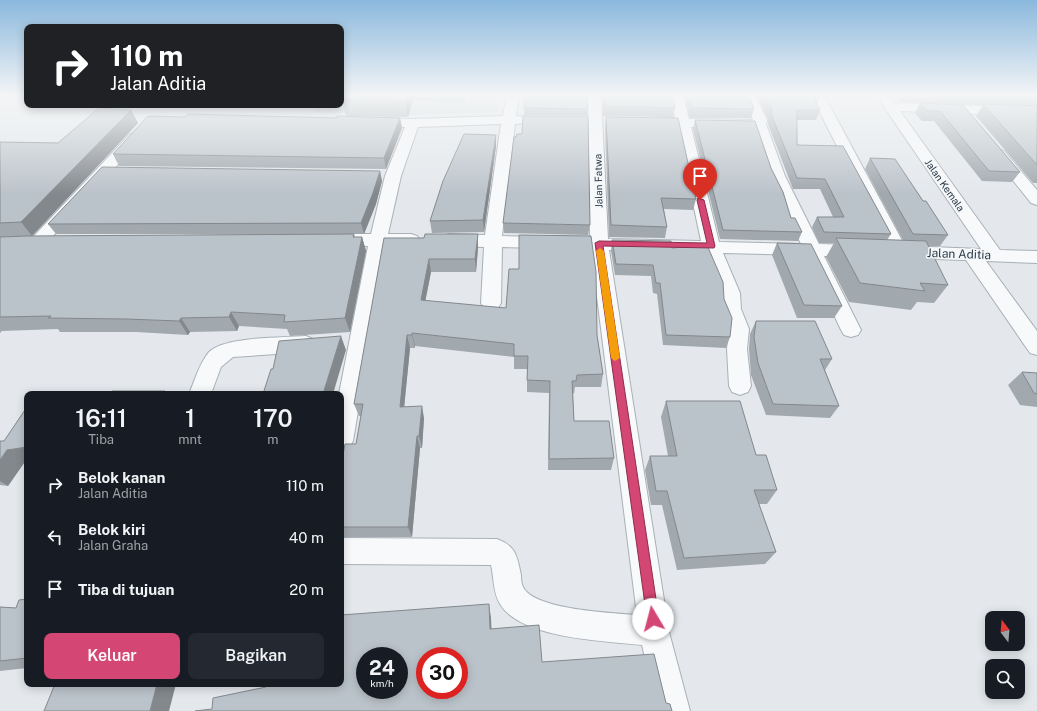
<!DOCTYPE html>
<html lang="id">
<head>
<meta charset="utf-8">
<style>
	:root { --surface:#171b24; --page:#242831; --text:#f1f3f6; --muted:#9ea1a6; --accent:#d44673 }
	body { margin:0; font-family:"Public Sans",sans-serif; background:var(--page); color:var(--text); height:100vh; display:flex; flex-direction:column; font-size:15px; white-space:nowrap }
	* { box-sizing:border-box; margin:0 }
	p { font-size:13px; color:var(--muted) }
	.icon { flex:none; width:22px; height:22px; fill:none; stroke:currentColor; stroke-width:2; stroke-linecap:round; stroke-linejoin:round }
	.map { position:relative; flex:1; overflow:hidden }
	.side { position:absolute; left:24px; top:391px; width:320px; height:296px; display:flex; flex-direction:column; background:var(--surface); border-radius:8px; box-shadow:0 2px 10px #0003 }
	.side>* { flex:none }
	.top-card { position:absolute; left:24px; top:24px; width:320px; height:84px; border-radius:8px; box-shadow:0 2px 10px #0003; background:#202124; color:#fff; overflow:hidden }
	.needle { width:26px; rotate:344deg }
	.controls { position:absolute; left:985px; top:611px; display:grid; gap:8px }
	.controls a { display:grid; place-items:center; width:40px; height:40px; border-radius:8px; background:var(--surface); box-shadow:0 2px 10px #0003; font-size:20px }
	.speed { position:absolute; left:356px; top:647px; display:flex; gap:8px; font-size:20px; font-weight:700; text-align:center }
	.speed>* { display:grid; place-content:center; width:52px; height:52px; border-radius:50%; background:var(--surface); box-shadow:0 2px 10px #0003; line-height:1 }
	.speed small { font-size:10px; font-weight:400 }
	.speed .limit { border:6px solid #d22; background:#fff; color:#111 }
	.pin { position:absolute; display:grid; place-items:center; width:34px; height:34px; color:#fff; margin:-41px -17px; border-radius:50% 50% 50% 0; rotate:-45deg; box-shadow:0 0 4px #0007 }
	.pin .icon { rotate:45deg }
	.me { position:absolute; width:44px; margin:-22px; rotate:352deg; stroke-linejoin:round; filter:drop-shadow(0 0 3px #0008) }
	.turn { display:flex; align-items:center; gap:14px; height:84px; padding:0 20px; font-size:18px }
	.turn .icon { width:52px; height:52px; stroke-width:2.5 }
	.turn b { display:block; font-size:28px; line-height:34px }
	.eta { display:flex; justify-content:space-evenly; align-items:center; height:68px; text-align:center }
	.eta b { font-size:24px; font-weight:600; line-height:28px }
	.action { display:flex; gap:8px; margin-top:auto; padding:8px 20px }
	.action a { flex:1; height:46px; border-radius:8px; background:var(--accent); color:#fff; font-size:16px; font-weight:600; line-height:46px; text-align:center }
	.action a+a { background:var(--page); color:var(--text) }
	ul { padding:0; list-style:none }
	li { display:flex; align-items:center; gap:12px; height:52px; padding:0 20px }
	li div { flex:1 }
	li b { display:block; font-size:15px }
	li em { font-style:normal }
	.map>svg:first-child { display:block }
	.built { fill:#d2d8de }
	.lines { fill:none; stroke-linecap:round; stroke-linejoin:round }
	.minor-casing { stroke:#a8b0b7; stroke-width:2 }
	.minor { fill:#f7f9fa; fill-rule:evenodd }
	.wall { fill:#a1a8ae }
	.shaded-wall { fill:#83888d }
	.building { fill:#bbc3ca; stroke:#83888d; fill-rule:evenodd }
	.route { fill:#d44673; stroke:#8a2e4b }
	.slow { fill:#f59e0b }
	.labels { text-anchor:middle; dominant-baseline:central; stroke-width:3; stroke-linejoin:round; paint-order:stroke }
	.far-street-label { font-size:10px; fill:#2a3946; stroke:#f4f7f9 }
	.street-label { font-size:12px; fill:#2a3946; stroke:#f4f7f9 }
</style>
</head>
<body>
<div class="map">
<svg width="1037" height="711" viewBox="0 0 1037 711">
	<rect width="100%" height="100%" fill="#e4e8ec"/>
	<path class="built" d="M341,95h156l1,17 -89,3 -96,-3 5,-7h23z"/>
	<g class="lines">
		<defs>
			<path id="minor" d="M507,95h12l-3,21 11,1 2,3 -2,3 -12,1 -13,112 88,2 -2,-143h13l7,144 93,2 -24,-114 -31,-2 -2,-3 2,-3 29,-1 -4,-23h12l6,24 64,1 -11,-25h13l12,25 -1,4 19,52 34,68 40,1 6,2 3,4 -3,4 -6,2 -35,-1 37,74 -3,5 -7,2 -7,-2 -3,-5 -35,-75 -83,-2 17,40 1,16 8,20 -2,20 4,37 -3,6 -8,3 -8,-3 -3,-6 -2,-37 2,-20 -8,-20 -1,-16 -15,-40 -96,-3 60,382 21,79h-32l-16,-66c-36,-4 -121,-6 -142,-41 -7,-11 -6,-26 -9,-39l-150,-1v-26l156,1c19,7 20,17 24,36 0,3 0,8 2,12 11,23 90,26 114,28l-46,-366 -89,-2 -1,56 -3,5 -7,2 -7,-2 -3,-5 3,-56 -35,-1 -6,-2 -3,-4 3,-4 6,-2 36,1 16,-111 -83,3 -17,49 -13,58h23l6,2 3,4 -3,4 -6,2h-25l-33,195 -4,7 -8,3v-57h-2l29,-148h-33l-6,-2 -3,-4 3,-4 6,-2h36l14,-58 20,-49 -32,-1 -5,-1 -2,-3 2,-3 5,-1 40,1 90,-3zM691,127l62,1 16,48 32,68 -82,-2z
				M811,95h13l81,151 76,3 -105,-154h12l6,8 143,5v8l-137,-5 100,139 37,1v12l-51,-2 51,70v24l-7,-2 -64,-93 -67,-2 -6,-2z
				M135,133l5,1 2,3 -2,3 -96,106 -6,2 -6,-2 -3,-4 3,-4 98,-104z
				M999,150l5,1 33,39v15l-6,-2 -39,-49 2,-3z
				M306,336l7,3 3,5 -3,5 -7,3 -73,5 -12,10 -10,27h-22c6,-14 10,-30 20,-42 16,-16 74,-14 97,-16z"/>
		</defs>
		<use href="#minor" class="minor-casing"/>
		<use href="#minor" class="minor"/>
	</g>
	<path class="wall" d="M344,95h122l-2,7 -51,-2 -5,17 -62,-1 -4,-17z
		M602,95h71l2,13 -2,9 -70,-1z
		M683,95h65l6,14 -3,9h-61z
		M756,95h61l2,4 -2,5 3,6 -4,10h-19v25l94,89 -4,6h16l-38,-71 5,-11 53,43 25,34 -8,11h-12l20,39 -14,18 -17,-1 -6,8 -62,-8 -23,-45 8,-14h-15l-7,-16 5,-10h16l-13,-28h-27l-25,-65v-5z
		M896,95h141v88h-4l-57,-67 7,-11 -82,-3z
		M524,96l64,13 -1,6h-63z
		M920,103l43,2 57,67 -8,10 -30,-1 -48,-60h-12l-7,-8z
		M131,110l7,13 -106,113 322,-2 1,3h7l4,14 -16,81 -60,4 -3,-7 -48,-3 -2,5 -47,1 -2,3 -52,-3h-76l-2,-3 -56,2 -2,2v-191l58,1z
		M185,117l215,1 2,10 -16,41 -267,-3 -6,-12z
		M606,117l90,82 -3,11 -29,-1 3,18 -2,11 -56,-1 -4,-109z
		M695,120l76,48 20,50 11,14 -4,9 -78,-2 -27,-110z
		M496,146l-12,86 -52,1 -2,-12z
		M380,171l2,10 -6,23 -12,30h-308l-8,-10z
		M503,223l87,2 -2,10 -84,-2z
		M384,238l94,10 -2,24h-45l-6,29 172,34 6,39 -2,13h-26l-1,7 -1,-1 1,28 40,37 -3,12h-63l1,-77 -22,-1v-23h-13v-12l-99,-11v2h-5l-6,59 20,11 -2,30h-2l-8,89h-71v-71l15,-22 5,-28h-2l-5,-12z
		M612,240l60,8 52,51 6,38 -4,11 -63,-3 -6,-51 -4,-1 -2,-17 -36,-1 -4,-24z
		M777,243l65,63 -8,12h-37l-25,-63z
		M756,321l76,38 -7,11 14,36 -9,12 -64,-3 -15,-40 -2,-26 1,-15z
		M1022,372l15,1v34l-17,-2 -12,-20z
		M666,401l90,54 21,35 -10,14h-8l17,48 -11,12 -88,6 -15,-65h-11l-6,-35 5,-14h18l-7,-39z
		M0,441h4l20,22 -16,23 -8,-1z
		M27,599v69l-27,3v-64l16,1z"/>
	<path class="shaded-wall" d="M407,95h5l1,5 -5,17 -3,-17z
		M463,95h3l-2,7z
		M131,110l7,13 -106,113 -11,-14z
		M400,118l2,10 -16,41 -2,-11z
		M496,135v11l-12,86 -1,-12z
		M380,171l2,10 -6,23 -12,30 -3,-11z
		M478,234v14l-2,24 -1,-13z
		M362,237l4,14 -16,81 -5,-14z
		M429,259l2,13 -8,41 -2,-13z
		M231,312l8,14 -2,5 -8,-14z
		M181,318l9,14 -2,3 -9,-14z
		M412,333l3,13v2l-3,-13z
		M407,335l3,13 -7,71 -3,-12z
		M341,336l5,14 -13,44h-10z
		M422,406l2,12 -2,30 -3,-12z
		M417,436l3,12 -8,89 -4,-10z
		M27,447v15l-3,1 -16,23 -8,-5v-21l7,-10z
		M489,604l2,14 1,23 -2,-12z
		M157,684h19l-7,27h-19z"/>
	<path class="building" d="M344,95h63l-2,5 -63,-1z
		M604,95h69l2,13 -70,-2z
		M688,95h60l6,14 -61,-1z
		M764,95h53l2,4 -6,-1 7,12h-23v35l46,1 48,88 -67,-2 -7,-15h27l-19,-38 -28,-1 -26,-64 1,-5z
		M524,96h63l1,13 -64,-1z
		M920,103l43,2 57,67 -31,-1 -49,-60h-13z
		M983,104l54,2v59z
		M99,108l32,2 -110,112 -21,1v-81l58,1z
		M188,114l149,4v-2l63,2 -16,40 -271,-4 34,-37 5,-1 33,1z
		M523,116h65l2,109 -87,-2 11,-86h2l1,-3h5z
		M606,117l72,1 18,81 -35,-1 6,29 -56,-2z
		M695,120l60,1 16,47 12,24 8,26h4l7,14 -79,-2z
		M464,134l32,1 -13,85 -53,1 13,-40z
		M870,158l25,1 28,42h3l22,34 -35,-1z
		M102,167l278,4 -7,22 -12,30 -313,1z
		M354,234l-1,3h9l-17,81 -61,4 1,-7 -54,-3 -2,5 -48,1 -2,3 -53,-2 -78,-1 3,-2 -51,1v-80l27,-1z
		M425,234h53l-3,25h-46l-8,41 85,8 3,-39h10v-34l72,1 5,36 1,63 6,39 -26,1 -1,6h-4l2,40h35l5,37 -65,1 1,-78 -23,-1 1,-24h-14v-12l-102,-11v2h-5l-7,72 22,-1 -3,30h-2l-9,91h-67v-61l4,-22h11l7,-40h-9l30,-166h40z
		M836,238l90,3 22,44 -28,-2 5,8 -65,-8z
		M612,240l59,1 1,7 35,-3 16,37 1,17 8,19 -2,19 -64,-2 -6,-52h-4l-3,-18 -37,-1z
		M777,243l34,1 31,62 -38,-1z
		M756,321h59l17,38h-12l19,47 -66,-2 -15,-41 -4,-26z
		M341,336l-18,58h-60l8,-25h2l6,-28z
		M1022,372l15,1v21l-3,-1z
		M112,391h53l-1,3h-53z
		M666,401h74l16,54h10l11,35h-23l22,62 -92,6 -17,-67h-11l-6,-35h27z
		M27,407v40l-20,3 -7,10v-19h4z
		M27,599v59l-27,3v-54l16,1 3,-8z
		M489,604l1,25 49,-4 3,37 112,-8 12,49 4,1 2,7h-477l17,-2 1,-11 53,-11v-3h75v-69zM365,656h34v34h-34zM425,656h34v34h-34z
		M55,684h102l-7,27h-106z"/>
	<linearGradient id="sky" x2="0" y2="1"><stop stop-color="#8ab8dd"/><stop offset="0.49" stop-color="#f3f5f6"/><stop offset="1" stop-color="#f3f5f6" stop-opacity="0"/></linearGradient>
	<rect width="1037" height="194" fill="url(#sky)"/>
	<path class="route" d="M698,198l6,2 11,46 -1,2 -111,-2 56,373 -2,5 -4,2 -5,-2 -1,-5 -52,-376 4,-2 108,2 -10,-43z"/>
	<path class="slow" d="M600,248l4,3 16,107 -5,3 -4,-3 -15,-107z"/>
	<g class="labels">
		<g class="far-street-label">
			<text transform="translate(598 181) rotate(-91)">Jalan Fatwa</text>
			<text transform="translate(945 185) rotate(55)">Jalan Kemala</text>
		</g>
		<g class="street-label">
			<text transform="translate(959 254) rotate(2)">Jalan Aditia</text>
		</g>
	</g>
</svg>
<div class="controls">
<a><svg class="needle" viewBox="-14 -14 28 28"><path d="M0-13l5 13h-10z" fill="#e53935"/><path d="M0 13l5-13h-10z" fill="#9ea1a6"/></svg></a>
<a><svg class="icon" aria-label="search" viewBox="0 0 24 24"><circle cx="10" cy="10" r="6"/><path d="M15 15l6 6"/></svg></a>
</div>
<div class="speed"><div>24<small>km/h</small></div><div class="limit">30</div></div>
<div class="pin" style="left:700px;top:200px;background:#d93025"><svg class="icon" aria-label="arrive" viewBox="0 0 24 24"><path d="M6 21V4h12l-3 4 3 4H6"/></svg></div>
<svg class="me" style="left:653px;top:619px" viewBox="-20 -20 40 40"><circle r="19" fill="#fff"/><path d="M0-13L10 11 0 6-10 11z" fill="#d44673"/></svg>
<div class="top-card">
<div class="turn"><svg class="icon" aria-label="right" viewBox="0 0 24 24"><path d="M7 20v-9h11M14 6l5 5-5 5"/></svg><div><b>110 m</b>Jalan Aditia</div></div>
</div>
<section class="side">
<div class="eta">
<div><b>16:11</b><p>Tiba</p></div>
<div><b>1</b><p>mnt</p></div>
<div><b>170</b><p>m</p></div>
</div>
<ul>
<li><svg class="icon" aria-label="right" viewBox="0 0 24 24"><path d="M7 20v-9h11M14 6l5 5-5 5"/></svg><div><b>Belok kanan</b><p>Jalan Aditia</p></div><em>110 m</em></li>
<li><svg class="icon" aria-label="left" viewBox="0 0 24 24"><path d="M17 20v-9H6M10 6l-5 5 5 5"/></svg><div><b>Belok kiri</b><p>Jalan Graha</p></div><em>40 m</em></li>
<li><svg class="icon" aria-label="arrive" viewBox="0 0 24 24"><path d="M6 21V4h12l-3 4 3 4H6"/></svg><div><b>Tiba di tujuan</b></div><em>20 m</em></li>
</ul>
<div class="action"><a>Keluar</a><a>Bagikan</a></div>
</section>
</div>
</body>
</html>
